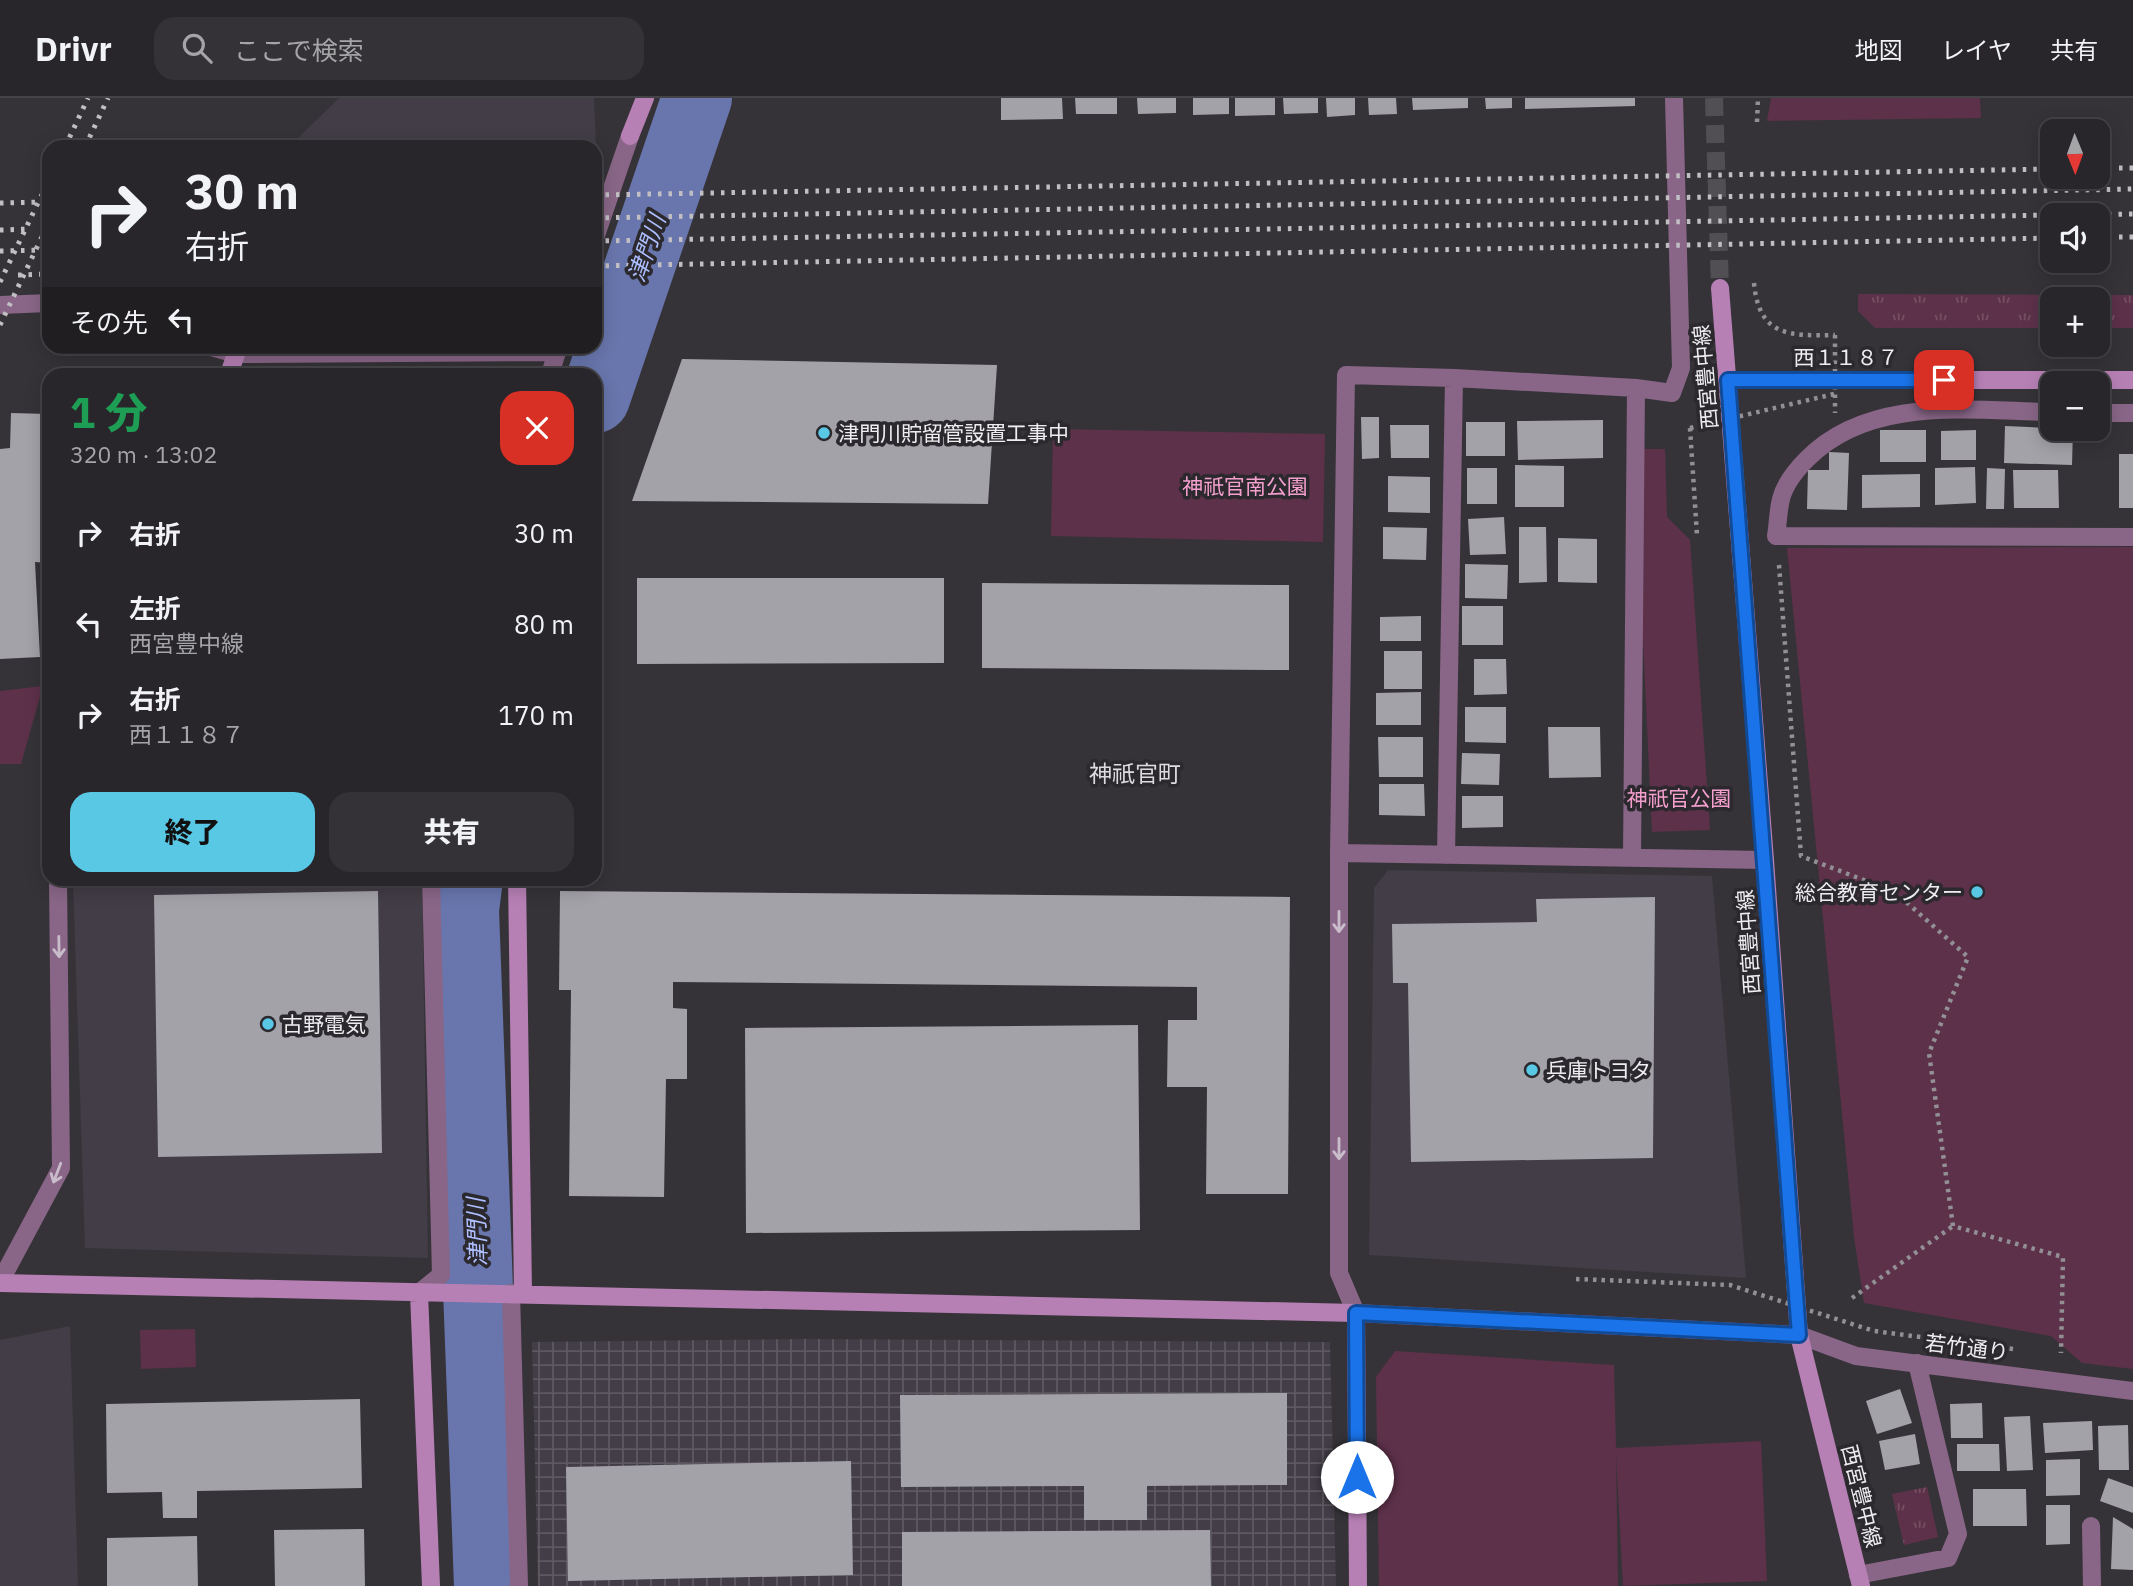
<!DOCTYPE html>
<html lang="ja">
<head>
<meta charset="utf-8">
<style>
	:root { --surface:#28262a; --page:#343236; --text:#f1f3f6; --muted:#a5a5a8; --line:#444347; --accent:#59c8e5 }
	body { margin:0; font-family:"IBM Plex Sans","Noto Sans JP",sans-serif; background:var(--page); color:var(--text); height:100vh; display:flex; flex-direction:column; font-size:26px; white-space:nowrap }
	* { box-sizing:border-box; margin:0 }
	p { font-size:23px; color:var(--muted) }
	.icon { flex:none; width:38px; height:38px; fill:none; stroke:currentColor; stroke-width:2; stroke-linecap:round; stroke-linejoin:round }
	.map { position:relative; flex:1; overflow:hidden }
	.details { position:absolute; left:42px; top:270px; width:560px; height:518px; display:flex; flex-direction:column; background:var(--surface); border-radius:21px; box-shadow:0 4px 18px #0003,0 0 0 2px var(--line) }
	.details>* { flex:none }
	.guide { position:absolute; left:42px; top:42px; width:560px; height:214px; border-radius:21px; box-shadow:0 4px 18px #0003,0 0 0 2px var(--line); background:#28262a; color:var(--text); overflow:hidden }
	.needle { width:46px; rotate:179deg }
	.controls { position:absolute; left:2040px; top:21px; display:grid; gap:14px }
	.controls a { display:grid; place-items:center; width:70px; height:70px; border-radius:14px; background:var(--surface); box-shadow:0 4px 18px #0003,0 0 0 2px var(--line); font-size:35px }
	.pin { position:absolute; display:grid; place-items:center; width:60px; height:60px; color:#fff; margin:-30px; border-radius:14px; box-shadow:0 4px 10px #0006 }
	.me { position:absolute; width:77px; margin:-38px; rotate:0deg; stroke-linejoin:round; filter:drop-shadow(0 0 5px #0008) }
	.turn { display:flex; align-items:center; gap:24px; height:147px; padding:0 28px; font-size:32px }
	.turn .icon { width:91px; height:91px; stroke-width:2.5 }
	.turn b { display:block; font-size:49px; line-height:60px }
	.then { display:flex; align-items:center; height:66px; padding:0 28px; background:#0003; gap:14px; font-size:26px }
	.round { display:grid; place-items:center; flex:none; width:74px; height:74px; border-radius:21px; background:var(--page) }
	.summary { display:flex; align-items:center; justify-content:space-between; height:119px; padding:0 28px }
	h1 { font-size:42px; font-weight:800; line-height:52px; color:#1e9e55 }
	.cta { display:flex; gap:14px; margin-top:auto; padding:14px 28px }
	.cta a { flex:1; height:80px; border-radius:21px; background:var(--accent); color:#111; font-size:28px; font-weight:800; line-height:80px; text-align:center }
	.cta a+a { background:var(--page); color:var(--text) }
	ul { padding:0; list-style:none }
	li { display:flex; align-items:center; gap:21px; height:91px; padding:0 28px }
	li div { flex:1 }
	li b { display:block; font-size:26px }
	li em { font-style:normal }
	header { display:flex; align-items:center; gap:42px; box-sizing:border-box; height:98px; padding:0 35px; background:var(--surface); border-bottom:2px solid var(--line) }
	header strong { font-size:33px }
	nav { display:flex; gap:38px; margin-inline-start:auto; font-size:24px }
	.search { width:490px; height:63px; background:var(--page); display:flex; align-items:center; gap:18px; box-sizing:border-box; padding:0 24px; border-radius:21px; color:var(--muted); font-size:26px }
	.map>svg:first-child { display:block }
	.built { fill:#423d46 }
	.industrial { fill:url(#industrial-grid) }
	.grass { fill:url(#grass-tufts) }
	.park { fill:#5d314a }
	.lines { fill:none; stroke-linecap:round; stroke-linejoin:round }
	.river { stroke:#6876ad; stroke-width:70 }
	.building { fill:#a3a2a8 }
	.secondary-tunnel { stroke:#514f53; stroke-width:18; stroke-dasharray:18 9; stroke-linecap:butt }
	.path { stroke:#929094; stroke-width:4.5; stroke-dasharray:3.5 5; stroke-linecap:butt }
	.lane { stroke:#896687; stroke-width:18 }
	.street { stroke:#896687; stroke-width:18 }
	.secondary { stroke:#b780b5; stroke-width:18 }
	.rail { stroke:#c1bfc3; stroke-width:5; stroke-dasharray:3.5 7; stroke-linecap:butt }
	.path-bridge { stroke:#929094; stroke-width:4.5; stroke-dasharray:3.5 5; stroke-linecap:butt }
	.oneway { stroke:#cabdcb }
	.route-casing { stroke:#114b97; stroke-width:18 }
	.route { stroke:#1a73e8; stroke-width:12 }
	.poi-dot { fill:#59c8e5; stroke:#2c292e; stroke-width:2.5 }
	.labels { text-anchor:middle; dominant-baseline:central; stroke-width:7; stroke-linejoin:round; paint-order:stroke }
	.street-label { font-size:21px; fill:#edecef; stroke:#2c292e }
	.poi-label { font-size:21px; fill:#edecef; stroke:#2c292e; text-anchor:start }
	.park-label { font-size:21px; fill:#f59fce; stroke:#2c292e }
	.water-label { font-size:23px; font-style:italic; fill:#adbeff; stroke:#2c292e }
	.neighbourhood-label { font-size:23px; fill:#dddae0; stroke:#2c292e }
</style>
</head>
<body>
<header>
<strong>Drivr</strong>
<div class="search"><svg class="icon" aria-label="search" viewBox="0 0 24 24"><circle cx="10" cy="10" r="6"/><path d="M15 15l6 6"/></svg>ここで検索</div>
<nav><a>地図</a><a>レイヤ</a><a>共有</a></nav>
</header>
<div class="map">
<svg width="2133" height="1488" viewBox="0 0 2133 1488">
	<defs>
		<pattern id="industrial-grid" width="8" height="8" patternUnits="userSpaceOnUse" patternTransform="scale(1.75)"><rect width="8" height="8" fill="#423d46"/><path d="M0 4h8M4 0v8" fill="none" stroke="#5e5961"/></pattern>
		<pattern id="grass-tufts" width="24" height="20" patternUnits="userSpaceOnUse" patternTransform="scale(1.75)"><rect width="24" height="20" fill="#5d314a"/><path d="M3 7l-1-3M5 7V3M7 7l1-3M15 17l-1-3M17 17v-4M19 17l1-3" fill="none" stroke="#754f64"/></pattern>
	</defs>
	<rect width="100%" height="100%" fill="#363338"/>
	<path class="built" d="M339,0h255l3,71 -2,4v-26h-306z
		M1388,772l324,6 34,402 -377,-23 5,-367z
		M73,781h349l6,379 -343,-10z
		M70,1228l8,260h-78v-246z"/>
	<path class="industrial" d="M802,1241l528,3 6,244h-798l-6,-244z"/>
	<path class="grass" d="M1858,196l275,1v33h-35v-29h-45v29h-178l-17,-17z
		M1927,1389l11,50 -34,8 -12,-51z"/>
	<path class="park" d="M1771,0h209l1,20 -214,3z
		M1053,331l272,5 -2,108 -272,-6z
		M1644,351h21l2,68 23,23 20,290 -58,2 -13,-277z
		M2133,449v822l-51,-6 -31,-27 -187,-33 -10,-66 -67,-689z
		M43,588l-22,78h-21v-73z
		M195,1231l1,38 -55,2 -1,-39z
		M1395,1253l219,14 2,83 145,-7 6,140 -144,5 -7,-131 2,131h-239l-3,-209z"/>
	<g class="lines">
		<path class="river" d="M595,300l102,-300
			M468,780l-4,32 25,676"/>
	</g>
	<path class="building" d="M1001,0h61l1,21 -62,1z
		M1075,0h42v16h-41z
		M1137,0h39v15l-38,1z
		M1193,0h36v16l-36,1z
		M1235,0h40v17l-40,1z
		M1283,0h35v15l-34,1z
		M1326,0h29v17l-28,2z
		M1368,0h28l1,16 -28,1z
		M1412,0h56v10l-55,2z
		M1485,0h27v10l-26,1z
		M1525,0h110v8l-110,3z
		M682,261l315,6 -9,139 -356,-3z
		M11,315l38,1v149l-14,-1 5,95 -40,2v-210l10,-1z
		M1361,319h18v41l-17,1z
		M1603,322v38l-85,2 -1,-39z
		M1466,324h39v34h-39z
		M1390,327h39v33h-38z
		M2005,328l68,3 -1,36 -68,-2z
		M1880,332h46v32h-46z
		M1976,332v30h-35v-29z
		M1829,354l20,1 -2,57 -40,-1 1,-39h21z
		M2119,356h14v54h-14z
		M1515,367l49,1v41h-49z
		M1975,369l1,36 -41,2v-37z
		M1467,370h30v36h-30z
		M1987,370l18,1 -1,40h-18z
		M2013,372h45l1,38h-45z
		M1920,376v33l-58,1v-33z
		M1388,378l42,1v36l-42,-1z
		M1504,419l2,37 -36,1 -2,-36z
		M1383,429l44,1 -1,32 -43,-1z
		M1519,429h27l1,55 -28,1z
		M1558,440l39,1v44l-39,-1z
		M1465,466l43,1 -1,34 -42,-1z
		M637,480h307v85l-307,1z
		M982,485l307,2v85l-307,-2z
		M1462,508h41v39h-41z
		M1421,518v25h-41v-24z
		M1384,553h38v38h-38z
		M1474,561h32l1,35 -33,1z
		M1421,594v33h-45v-32z
		M1465,609h41v36l-41,-1z
		M1548,629h52l1,50 -52,1z
		M1378,639h45v40h-44z
		M1462,655l38,1 -1,31 -38,-1z
		M1379,686h45l1,32 -46,-1z
		M1462,698h41v31l-41,1z
		M378,793l4,262 -224,4 -4,-262z
		M560,793l730,6 -2,297h-82l1,-107h-40l1,-67h29v-33l-524,-5v26l14,1v70h-21l-2,118 -95,-1 2,-206h-12z
		M1655,799l-2,261 -242,4 -3,-179h-15l-1,-59 145,-2 -1,-23z
		M1138,927l2,205 -394,3 -1,-205z
		M1900,1291l12,34 -35,11 -11,-33z
		M1287,1295v92l-140,1v34h-63v-34l-183,1 -1,-92z
		M360,1301l2,89 -165,3v27h-34l-1,-26 -55,1 -1,-89z
		M1982,1305l1,35h-32l-1,-34z
		M2030,1318l3,54 -26,1 -3,-54z
		M2092,1323l1,29 -48,3 -2,-30z
		M2128,1327l1,45h-30l-1,-44z
		M1915,1336l5,30 -35,6 -6,-29z
		M1957,1346h42l1,27h-43z
		M2080,1361v36l-34,1v-36z
		M851,1363l2,114 -285,6 -2,-114z
		M2108,1380l25,9v26l-33,-12z
		M1973,1391h53l1,37h-54z
		M2046,1407h24v39l-24,1z
		M2113,1419l20,12v41l-22,-1z
		M364,1431l1,57h-90l-1,-56z
		M1210,1432l1,56h-309v-54z
		M197,1438l1,50h-91v-48z"/>
	<g class="lines">
		<path class="secondary-tunnel" d="M1714,0l6,190"/>
		<path class="path" d="M1757,24l1,-24
			M1754,185c5,54 36,53 81,52
			M1690,330l7,107
			M1779,467l22,291 94,36 73,65 -39,96 24,173 110,31 -2,96
			M1852,1200l101,-72"/>
		<path class="lane" d="M2091,1428l1,60"/>
		<path class="street" d="M1674,0l7,270 -9,25 -36,-5 -182,-10 -108,-3 -7,478v420l17,40 443,22 57,21 277,35
			M595,140l35,-102
			M0,207l49,-2
			M208,248l28,8 321,-2
			M550,276l9,-28
			M2053,314c-82,-1 -183,-17 -246,47 -11,11 -22,24 -26,40 -3,12 -3,25 -5,37l357,1
			M2098,315h35
			M1339,755l426,7
			M1446,757l8,-477
			M1632,760l4,-470
			M0,1184l61,-114 -3,-290
			M419,1195l22,-18 -10,-397
			M511,1195l8,293
			M1858,1477l90,-17 10,-24 -41,-171"/>
		<path class="secondary" d="M630,38l15,-38
			M1720,190l45,572 34,475 62,251
			M229,276l7,-20
			M1728,282h405
			M517,780l6,415
			M0,1185l1356,30 2,273
			M419,1195l12,293"/>
		<path class="rail" d="M65,49l23,-49
			M85,49l23,-49
			M2098,70h35
			M595,97l1458,-26
			M0,105l45,-1
			M2066,117l67,-1
			M595,120l1538,-29
			M0,132l31,-1
			M2098,139h35
			M595,143l1458,-26
			M0,153l49,-1
			M595,168l1458,-28
			M18,177l31,-1
			M0,184l49,-102
			M0,227l49,-103"/>
		<path class="path-bridge" d="M1835,237v78
			M1690,330l144,-34
			M1576,1181l154,6 144,46 139,18"/>
	</g>
	<defs><path id="oneway-shaft" d="M-6 0H5M1.5-3L5.5 0L1.5 3" fill="none" stroke-width="1.6" stroke-linecap="round" stroke-linejoin="round" transform="scale(1.75)"/></defs>
	<g class="oneway">
		<use href="#oneway-shaft" transform="translate(1339 824) rotate(90)"/>
		<use href="#oneway-shaft" transform="translate(59 849) rotate(89)"/>
		<use href="#oneway-shaft" transform="translate(1339 1051) rotate(90)"/>
		<use href="#oneway-shaft" transform="translate(57 1075) rotate(111)"/>
	</g>
	<g class="lines">
		<defs>
			<path id="route" d="M1357,1379l-1,-164 443,22 -71,-955h216"/>
		</defs>
		<use href="#route" class="route-casing"/>
		<use href="#route" class="route"/>
	</g>
	<g class="poi-dot">
		<circle cx="824" cy="335" r="7"/>
		<circle cx="1977" cy="794" r="7"/>
		<circle cx="268" cy="926" r="7"/>
		<circle cx="1532" cy="972" r="7"/>
	</g>
	<g class="labels">
		<g class="street-label">
			<text x="1846" y="259">西１１８７</text>
			<text transform="translate(1705 279) rotate(-95)">西宮豊中線</text>
			<text transform="translate(1748 844) rotate(-94)">西宮豊中線</text>
			<text transform="translate(1967 1249) rotate(7)">若竹通り</text>
			<text transform="translate(1862 1398) rotate(76)">西宮豊中線</text>
		</g>
		<g class="poi-label">
			<text x="838" y="335">津門川貯留管設置工事中</text>
			<text x="1963" y="794" text-anchor="end">総合教育センター</text>
			<text x="282" y="926">古野電気</text>
			<text x="1546" y="972">兵庫トヨタ</text>
		</g>
		<g class="park-label">
			<text x="1245" y="388">神祇官南公園</text>
			<text x="1679" y="700">神祇官公園</text>
		</g>
		<g class="water-label">
			<text transform="translate(646 150) rotate(-71)">津門川</text>
			<text transform="translate(476 1134) rotate(-92)">津門川</text>
		</g>
		<g class="neighbourhood-label">
			<text x="1135" y="675">神祇官町</text>
		</g>
	</g>
</svg>
<div class="controls">
<a><svg class="needle" viewBox="-14 -14 28 28"><path d="M0-13l5 13h-10z" fill="#e53935"/><path d="M0 13l5-13h-10z" fill="#a5a5a8"/></svg></a>
<a><svg class="icon" aria-label="sound" viewBox="0 0 24 24"><path d="M4 9h4l5-4v14l-5-4H4zM17 9q2 3 0 6"/></svg></a>
<a>+</a>
<a>−</a>
</div>
<div class="pin" style="left:1944px;top:282px;background:#d93025"><svg class="icon" aria-label="arrive" viewBox="0 0 24 24"><path d="M6 21V4h12l-3 4 3 4H6"/></svg></div>
<svg class="me" style="left:1357px;top:1379px" viewBox="-20 -20 40 40"><circle r="19" fill="#fff"/><path d="M0-13L10 11 0 6-10 11z" fill="#1a73e8"/></svg>
<div class="guide">
<div class="turn"><svg class="icon" aria-label="right" viewBox="0 0 24 24"><path d="M7 20v-9h11M14 6l5 5-5 5"/></svg><div><b>30 m</b>右折</div></div>
<div class="then">その先<svg class="icon" aria-label="left" viewBox="0 0 24 24"><path d="M17 20v-9H6M10 6l-5 5 5 5"/></svg></div>
</div>
<section class="details">
<div class="summary"><div><h1>1 分</h1><p>320 m · 13:02</p></div><a class="round" style="background:#d93025;color:#fff"><svg class="icon" aria-label="close" viewBox="0 0 24 24"><path d="M6 6l12 12M18 6L6 18"/></svg></a></div>
<ul>
<li><svg class="icon" aria-label="right" viewBox="0 0 24 24"><path d="M7 20v-9h11M14 6l5 5-5 5"/></svg><div><b>右折</b></div><em>30 m</em></li>
<li><svg class="icon" aria-label="left" viewBox="0 0 24 24"><path d="M17 20v-9H6M10 6l-5 5 5 5"/></svg><div><b>左折</b><p>西宮豊中線</p></div><em>80 m</em></li>
<li><svg class="icon" aria-label="right" viewBox="0 0 24 24"><path d="M7 20v-9h11M14 6l5 5-5 5"/></svg><div><b>右折</b><p>西１１８７</p></div><em>170 m</em></li>
</ul>
<div class="cta"><a>終了</a><a>共有</a></div>
</section>
</div>
</body>
</html>
